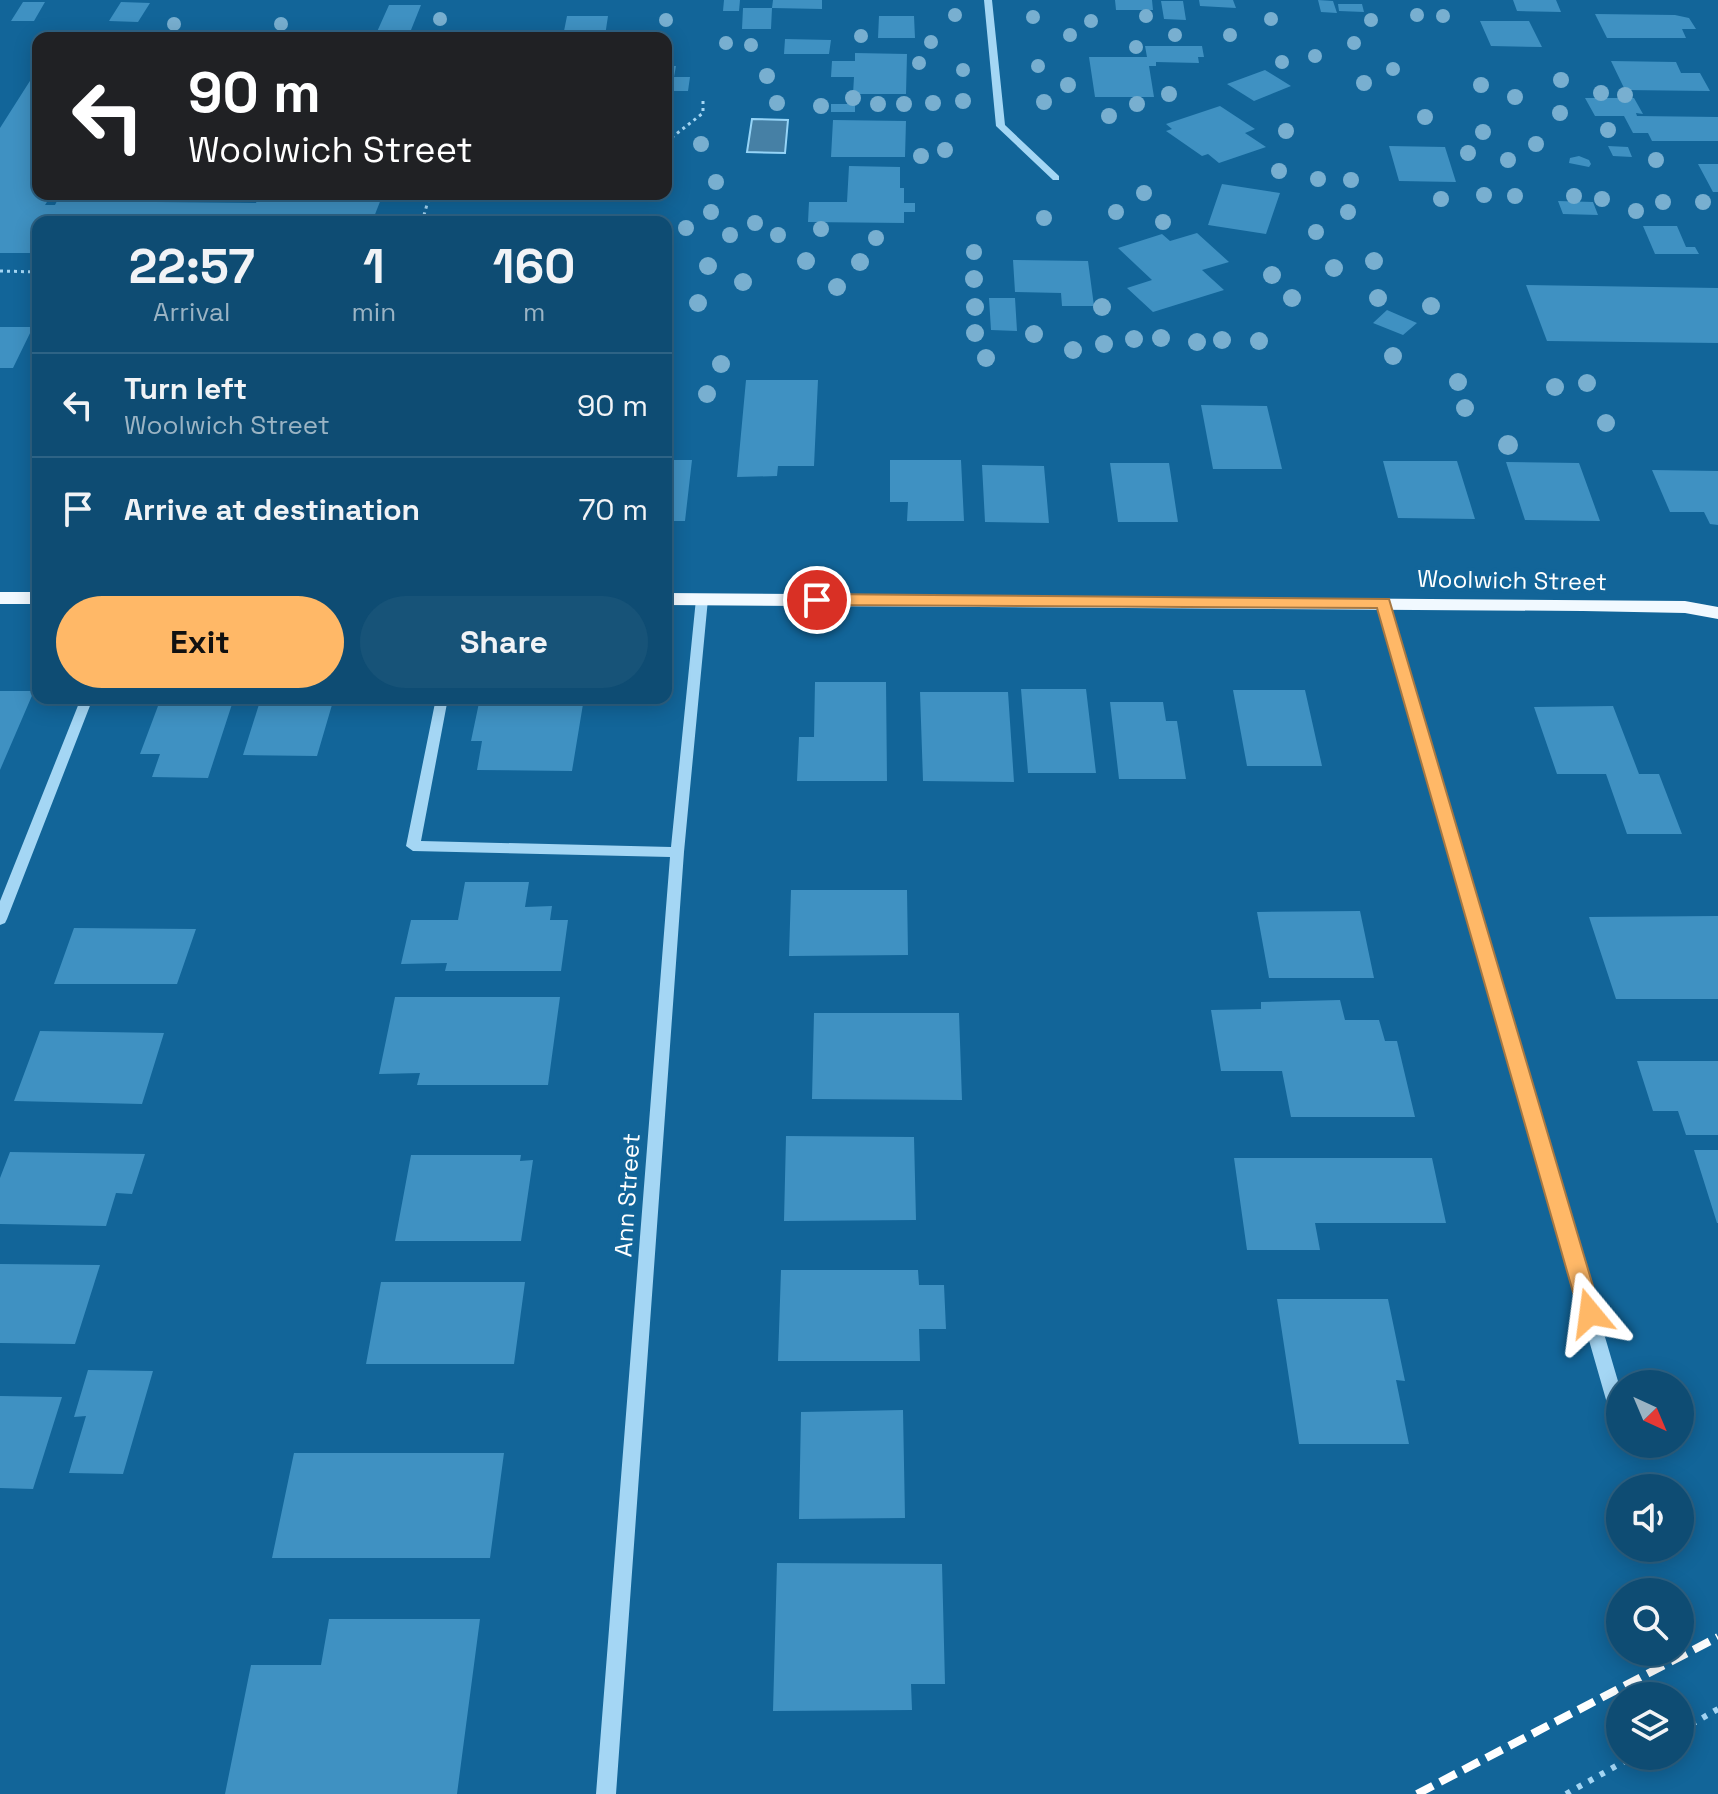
<!DOCTYPE html>
<html lang="en">
<head>
<meta charset="utf-8">
<style>
	:root { --surface:#0e4c73; --page:#175378; --text:#f1f3f6; --muted:#9bb4c4; --line:#2e6385; --accent:#ffb867 }
	body { margin:0; font-family:"Space Grotesk",sans-serif; background:var(--page); color:var(--text); height:100vh; display:flex; flex-direction:column; font-size:30px; white-space:nowrap }
	* { box-sizing:border-box; margin:0 }
	p { font-size:26px; color:var(--muted) }
	.icon { flex:none; width:44px; height:44px; fill:none; stroke:currentColor; stroke-width:2; stroke-linecap:round; stroke-linejoin:round }
	.map { position:relative; flex:1; overflow:hidden }
	.sheet { position:absolute; left:32px; top:216px; width:640px; height:488px; display:flex; flex-direction:column; background:var(--surface); border-radius:16px; box-shadow:0 4px 20px #0003,0 0 0 2px var(--line) }
	.sheet>* { flex:none }
	.top-card { position:absolute; left:32px; top:32px; width:640px; height:168px; border-radius:16px; box-shadow:0 4px 20px #0003,0 0 0 2px var(--line); background:#202124; color:#fff; overflow:hidden }
	.needle { width:52px; rotate:136deg }
	.buttons { position:absolute; left:1606px; top:1370px; display:grid; gap:16px }
	.buttons a { display:grid; place-items:center; width:88px; height:88px; border-radius:50%; background:var(--surface); box-shadow:0 4px 20px #0003,0 0 0 2px var(--line); font-size:40px }
	.pin { position:absolute; display:grid; place-items:center; width:68px; height:68px; color:#fff; margin:-34px; border:4px solid #fff; border-radius:50%; box-shadow:0 2px 8px #0007 }
	.me { position:absolute; width:88px; margin:-44px; rotate:344deg; stroke-linejoin:round; filter:drop-shadow(0 0 6px #0008) }
	.turn { display:flex; align-items:center; gap:28px; height:168px; padding:0 24px; font-size:36px }
	.turn .icon { width:104px; height:104px; stroke-width:2.5 }
	.turn b { display:block; font-size:56px; line-height:68px }
	.eta { display:flex; justify-content:space-evenly; align-items:center; height:136px; text-align:center }
	.eta b { font-size:48px; font-weight:700; line-height:56px }
	.cta { display:flex; gap:16px; margin-top:auto; padding:16px 24px }
	.cta a { flex:1; height:92px; border-radius:48px; background:var(--accent); color:#111; font-size:32px; font-weight:700; line-height:92px; text-align:center }
	.cta a+a { background:var(--page); color:var(--text) }
	ul { padding:0; list-style:none }
	li { display:flex; align-items:center; gap:24px; height:104px; padding:0 24px; border-top:2px solid var(--line) }
	li div { flex:1 }
	li b { display:block; font-size:30px }
	li em { font-style:normal }
	.map>svg:first-child { display:block }
	.water { fill:#4680a5; stroke:#96d4f7; stroke-width:2 }
	.building { fill:#3f91c2 }
	.lines { fill:none; stroke-linecap:round; stroke-linejoin:round }
	.path-far1 { stroke:#a4d6f4; stroke-width:3; stroke-dasharray:3 4; stroke-linecap:butt }
	.path { stroke:#a4d6f4; stroke-width:6; stroke-dasharray:5 8; stroke-linecap:butt }
	.minor { fill:#a4d6f4; fill-rule:evenodd }
	.major { fill:#f1f9ff; fill-rule:evenodd }
	.rail { stroke:#fff; stroke-width:8; stroke-dasharray:18 8; stroke-linecap:butt }
	.tree { fill:#78afd0 }
	.route { fill:#ffb867; stroke:#a67843; stroke-width:2 }
	.labels { text-anchor:middle; dominant-baseline:central; stroke-width:8; stroke-linejoin:round; paint-order:stroke }
	.street-label { font-size:24px; fill:#fff; stroke:#126599 }
</style>
</head>
<body>
<div class="map">
<svg width="1718" height="1794" viewBox="0 0 1718 1794">
	<rect width="100%" height="100%" fill="#126599"/>
	<path class="water" d="M752,119l36,1 -3,33 -38,-1z"/>
	<path class="building" d="M724,0h16l-1,11h-16z
		M773,0h49v9l-50,-1 -1,21h-29l1,-21h29z
		M1115,0h37l1,10h-37z
		M1199,0h34l3,8 -36,-2z
		M1318,0l15,1 4,12 -16,-1z
		M1513,0h43l5,12 -44,-1z
		M1161,1h22l3,19 -22,-1z
		M23,2h22l-11,19h-23z
		M121,2l29,1 -12,19 -29,-1z
		M1338,4h24l2,8 -25,-1z
		M389,5h32l-12,30 -33,-1z
		M1595,14l80,1 14,3 7,11h-14l4,9h-79z
		M567,16h41l-3,20h-42z
		M879,16h35l1,22h-37z
		M1480,21h49l13,26 -51,-1z
		M785,39l46,1 -2,14h-45z
		M1145,46h57l2,11h-6l1,6 -43,-1v4h-7l5,31h-59l-6,-40h58z
		M855,53l52,1 -1,40h-53l1,-17h-23l1,-16h23z
		M1611,61l65,1 5,11h19l10,18 -85,-1z
		M666,66h10l-2,11h16l-2,14h-16l-2,18h-4z
		M1265,70l26,16 -37,15 -27,-17z
		M35,73h3v121h14l-7,11h10l2,-4 199,2 2,-5h26l2,-4h97l-11,28h-334v31h-38v-125z
		M1585,98h49l9,16 -7,-1 1,3 81,1v24h-66l-4,-8h-15l-9,-17h-29z
		M831,104h24v8h-24z
		M1220,106l35,23 -10,4 21,14 -47,16 -11,-9 -6,2 -36,-25 6,-2 -6,-5z
		M833,120l73,1 -1,36h-74z
		M1389,146l56,1 11,35 -57,-1z
		M1608,146l20,1 4,10 -19,-1z
		M1579,156l10,4 2,4 -2,3 -20,-4 1,-5z
		M1698,164h20v28h-5z
		M849,166l51,1v21h4v15h11v9h-11v11l-96,-1 1,-20h38z
		M1222,184l58,9 -14,41 -58,-9z
		M1558,201l35,1 5,13 -35,-1z
		M1643,226h34l9,21h9l4,7h-44z
		M1197,233l32,29 -27,8 22,20 -71,22 -26,-24 25,-8 -34,-32 44,-14 8,7z
		M1013,260l75,1 6,45h-32l-1,-13 -46,-1z
		M1526,285l192,3v55l-171,-2z
		M989,298h26l2,33 -26,-1z
		M1387,310l30,13 -14,12 -30,-12z
		M0,327h33l-20,41h-13z
		M746,380h72l-4,86h-36l-1,10 -40,1z
		M1201,405l66,1 15,63h-69z
		M666,460h26l-7,61h-19z
		M890,460h71l3,61h-57l1,-19h-18z
		M1383,461h74l18,58 -77,-1z
		M1506,462l73,1 21,58 -75,-1z
		M1110,463h59l9,59h-60z
		M982,465l62,1 5,57 -64,-1z
		M1652,470l66,1v54l-8,-1 -6,-12h-34z
		M815,682h71l1,99h-90l2,-44h15z
		M1021,689h65l10,84h-68z
		M1233,690h72l17,76h-75z
		M0,691h34l-34,79z
		M920,692h88l6,90 -91,-1z
		M161,698h73l-26,80 -56,-1 8,-23h-20z
		M261,698h73l-17,58 -74,-1z
		M480,698h104l-12,73 -95,-1 5,-29h-11z
		M1110,702h53l3,19h11l9,58h-67z
		M1613,706l26,68h20l23,60h-55l-21,-60h-49l-23,-67z
		M465,882h64l-4,25 27,-1 -2,14h18l-7,51h-116l2,-8 -46,1 10,-44h47z
		M791,890h116l1,65 -119,1z
		M1360,911l14,67h-105l-12,-66z
		M1718,916v83h-102l-27,-82z
		M74,928l122,1 -19,55h-123z
		M395,997h165l-12,88h-131l3,-12 -41,1z
		M1340,1000l5,20h34l6,21h12l18,76h-124l-9,-46h-61l-10,-61 50,-1v-7z
		M814,1013h145l3,87 -150,-1z
		M40,1031l124,2 -22,71 -128,-3z
		M1637,1061h81v74h-32l-8,-24h-25z
		M786,1136l128,1 2,83 -132,1z
		M1694,1150h24v73h-1z
		M10,1152l135,2 -13,40 -16,-1 -10,33 -106,-2v-46z
		M411,1155h110l-1,6 13,-1 -12,81h-126z
		M1234,1158h198l14,65h-131l5,27h-73z
		M0,1264l100,1 -25,79 -75,-1z
		M781,1270h137l1,15h25l2,44h-27l1,32h-142z
		M381,1282h144l-11,82h-148z
		M1277,1299h111l17,82 -9,-1 13,64h-110z
		M88,1370l65,1 -30,103 -54,-1 17,-57 -12,1z
		M0,1396l62,1 -29,92 -33,-1z
		M903,1410l2,108 -106,1 2,-107z
		M294,1453h210l-14,105h-218z
		M777,1563l165,1 3,120h-34l1,26 -139,1z
		M329,1619h151l-23,175h-232l26,-129h70z"/>
	<g class="lines">
		<path class="path-far1" d="M666,142l37,-29v-14
			M77,197l7,-3
			M422,222l8,-28
			M0,271l38,1"/>
		<path class="path" d="M1680,1731l38,-22
			M1566,1794l68,-38"/>
		<path class="minor" d="M984,0h8l13,125 54,51v4h-6l-57,-54z
			M702,595l6,4 -24,253 -68,942h-20l74,-937 -257,-6 -7,-5 30,-148h12l-27,143 250,6 25,-248z
			M1383,598l6,4 231,786v37l-6,-2 -3,-6 -234,-815z
			M81,698h12l-86,221 -2,4 -5,2v-24z"/>
		<path class="major" d="M0,592h38v12h-38z
			M666,593l1019,8 33,6v12l-33,-6 -102,-2 -917,-6z"/>
		<path class="rail" d="M1417,1794l301,-157"/>
	</g>
	<g class="tree">
		<circle cx="955" cy="15" r="7"/>
		<circle cx="1417" cy="15" r="7"/>
		<circle cx="1146" cy="16" r="7"/>
		<circle cx="1443" cy="16" r="7"/>
		<circle cx="1033" cy="17" r="7"/>
		<circle cx="440" cy="19" r="7"/>
		<circle cx="1271" cy="19" r="7"/>
		<circle cx="666" cy="20" r="7"/>
		<circle cx="1371" cy="20" r="7"/>
		<circle cx="1091" cy="21" r="7"/>
		<circle cx="174" cy="24" r="7"/>
		<circle cx="281" cy="24" r="7"/>
		<circle cx="1070" cy="35" r="7"/>
		<circle cx="1175" cy="35" r="7"/>
		<circle cx="1230" cy="35" r="7"/>
		<circle cx="861" cy="36" r="7"/>
		<circle cx="931" cy="42" r="7"/>
		<circle cx="726" cy="43" r="7"/>
		<circle cx="1354" cy="43" r="7"/>
		<circle cx="751" cy="45" r="7"/>
		<circle cx="1136" cy="47" r="7"/>
		<circle cx="1315" cy="56" r="7"/>
		<circle cx="1282" cy="62" r="7"/>
		<circle cx="919" cy="63" r="7"/>
		<circle cx="1038" cy="66" r="7"/>
		<circle cx="1393" cy="69" r="7"/>
		<circle cx="963" cy="70" r="7"/>
		<circle cx="767" cy="76" r="8"/>
		<circle cx="1561" cy="80" r="8"/>
		<circle cx="1364" cy="83" r="8"/>
		<circle cx="1068" cy="85" r="8"/>
		<circle cx="1481" cy="85" r="8"/>
		<circle cx="1601" cy="93" r="8"/>
		<circle cx="1169" cy="94" r="8"/>
		<circle cx="1625" cy="95" r="8"/>
		<circle cx="1515" cy="97" r="8"/>
		<circle cx="853" cy="98" r="8"/>
		<circle cx="963" cy="101" r="8"/>
		<circle cx="1044" cy="102" r="8"/>
		<circle cx="777" cy="103" r="8"/>
		<circle cx="933" cy="103" r="8"/>
		<circle cx="878" cy="104" r="8"/>
		<circle cx="904" cy="104" r="8"/>
		<circle cx="1137" cy="104" r="8"/>
		<circle cx="821" cy="106" r="8"/>
		<circle cx="1560" cy="113" r="8"/>
		<circle cx="1109" cy="116" r="8"/>
		<circle cx="1425" cy="117" r="8"/>
		<circle cx="1608" cy="130" r="8"/>
		<circle cx="1286" cy="131" r="8"/>
		<circle cx="1483" cy="132" r="8"/>
		<circle cx="701" cy="144" r="8"/>
		<circle cx="1536" cy="144" r="8"/>
		<circle cx="945" cy="150" r="8"/>
		<circle cx="1468" cy="153" r="8"/>
		<circle cx="921" cy="156" r="8"/>
		<circle cx="1508" cy="160" r="8"/>
		<circle cx="1656" cy="160" r="8"/>
		<circle cx="1279" cy="171" r="8"/>
		<circle cx="1318" cy="179" r="8"/>
		<circle cx="1351" cy="180" r="8"/>
		<circle cx="716" cy="182" r="8"/>
		<circle cx="1144" cy="193" r="8"/>
		<circle cx="1484" cy="195" r="8"/>
		<circle cx="1515" cy="196" r="8"/>
		<circle cx="1574" cy="196" r="8"/>
		<circle cx="1441" cy="199" r="8"/>
		<circle cx="1602" cy="199" r="8"/>
		<circle cx="1663" cy="202" r="8"/>
		<circle cx="1703" cy="202" r="8"/>
		<circle cx="1636" cy="211" r="8"/>
		<circle cx="711" cy="212" r="8"/>
		<circle cx="1116" cy="212" r="8"/>
		<circle cx="1348" cy="212" r="8"/>
		<circle cx="1044" cy="218" r="8"/>
		<circle cx="1163" cy="222" r="8"/>
		<circle cx="755" cy="223" r="8"/>
		<circle cx="686" cy="228" r="8"/>
		<circle cx="821" cy="229" r="8"/>
		<circle cx="1316" cy="232" r="8"/>
		<circle cx="730" cy="235" r="8"/>
		<circle cx="778" cy="235" r="8"/>
		<circle cx="876" cy="238" r="8"/>
		<circle cx="974" cy="252" r="8"/>
		<circle cx="806" cy="261" r="9"/>
		<circle cx="1374" cy="261" r="9"/>
		<circle cx="860" cy="262" r="9"/>
		<circle cx="708" cy="266" r="9"/>
		<circle cx="1334" cy="268" r="9"/>
		<circle cx="1272" cy="275" r="9"/>
		<circle cx="974" cy="279" r="9"/>
		<circle cx="743" cy="282" r="9"/>
		<circle cx="837" cy="287" r="9"/>
		<circle cx="1292" cy="298" r="9"/>
		<circle cx="1378" cy="298" r="9"/>
		<circle cx="698" cy="303" r="9"/>
		<circle cx="1431" cy="306" r="9"/>
		<circle cx="975" cy="307" r="9"/>
		<circle cx="1102" cy="307" r="9"/>
		<circle cx="975" cy="333" r="9"/>
		<circle cx="1034" cy="334" r="9"/>
		<circle cx="1161" cy="338" r="9"/>
		<circle cx="1134" cy="339" r="9"/>
		<circle cx="1222" cy="340" r="9"/>
		<circle cx="1259" cy="341" r="9"/>
		<circle cx="1197" cy="342" r="9"/>
		<circle cx="1104" cy="344" r="9"/>
		<circle cx="1073" cy="350" r="9"/>
		<circle cx="1393" cy="356" r="9"/>
		<circle cx="986" cy="358" r="9"/>
		<circle cx="721" cy="364" r="9"/>
		<circle cx="1458" cy="382" r="9"/>
		<circle cx="1587" cy="383" r="9"/>
		<circle cx="1555" cy="387" r="9"/>
		<circle cx="707" cy="394" r="9"/>
		<circle cx="1465" cy="408" r="9"/>
		<circle cx="1606" cy="423" r="9"/>
		<circle cx="1508" cy="445" r="10"/>
	</g>
	<path class="route" d="M817,594l572,5 212,714 -3,7 -8,3 -8,-3 -3,-7 -202,-705 -560,-3 -8,-5z"/>
	<g class="labels">
		<g class="street-label">
			<text transform="translate(1512 580) rotate(1)">Woolwich Street</text>
			<text transform="translate(627 1195) rotate(-86)">Ann Street</text>
		</g>
	</g>
</svg>
<div class="buttons">
<a><svg class="needle" viewBox="-14 -14 28 28"><path d="M0-13l5 13h-10z" fill="#e53935"/><path d="M0 13l5-13h-10z" fill="#9bb4c4"/></svg></a>
<a><svg class="icon" aria-label="sound" viewBox="0 0 24 24"><path d="M4 9h4l5-4v14l-5-4H4zM17 9q2 3 0 6"/></svg></a>
<a><svg class="icon" aria-label="search" viewBox="0 0 24 24"><circle cx="10" cy="10" r="6"/><path d="M15 15l6 6"/></svg></a>
<a><svg class="icon" aria-label="layers" viewBox="0 0 24 24"><path d="M12 4l9 5-9 5-9-5zM3 14l9 5 9-5"/></svg></a>
</div>
<div class="pin" style="left:817px;top:600px;background:#d93025"><svg class="icon" aria-label="arrive" viewBox="0 0 24 24"><path d="M6 21V4h12l-3 4 3 4H6"/></svg></div>
<svg class="me" style="left:1590px;top:1313px" viewBox="-20 -20 40 40"><path d="M0-17L14 15 0 8-14 15z" fill="#ffb867" stroke="#fff" stroke-width="4"/></svg>
<div class="top-card">
<div class="turn"><svg class="icon" aria-label="left" viewBox="0 0 24 24"><path d="M17 20v-9H6M10 6l-5 5 5 5"/></svg><div><b>90 m</b>Woolwich Street</div></div>
</div>
<section class="sheet">
<div class="eta">
<div><b>22:57</b><p>Arrival</p></div>
<div><b>1</b><p>min</p></div>
<div><b>160</b><p>m</p></div>
</div>
<ul>
<li><svg class="icon" aria-label="left" viewBox="0 0 24 24"><path d="M17 20v-9H6M10 6l-5 5 5 5"/></svg><div><b>Turn left</b><p>Woolwich Street</p></div><em>90 m</em></li>
<li><svg class="icon" aria-label="arrive" viewBox="0 0 24 24"><path d="M6 21V4h12l-3 4 3 4H6"/></svg><div><b>Arrive at destination</b></div><em>70 m</em></li>
</ul>
<div class="cta"><a>Exit</a><a>Share</a></div>
</section>
</div>
</body>
</html>
